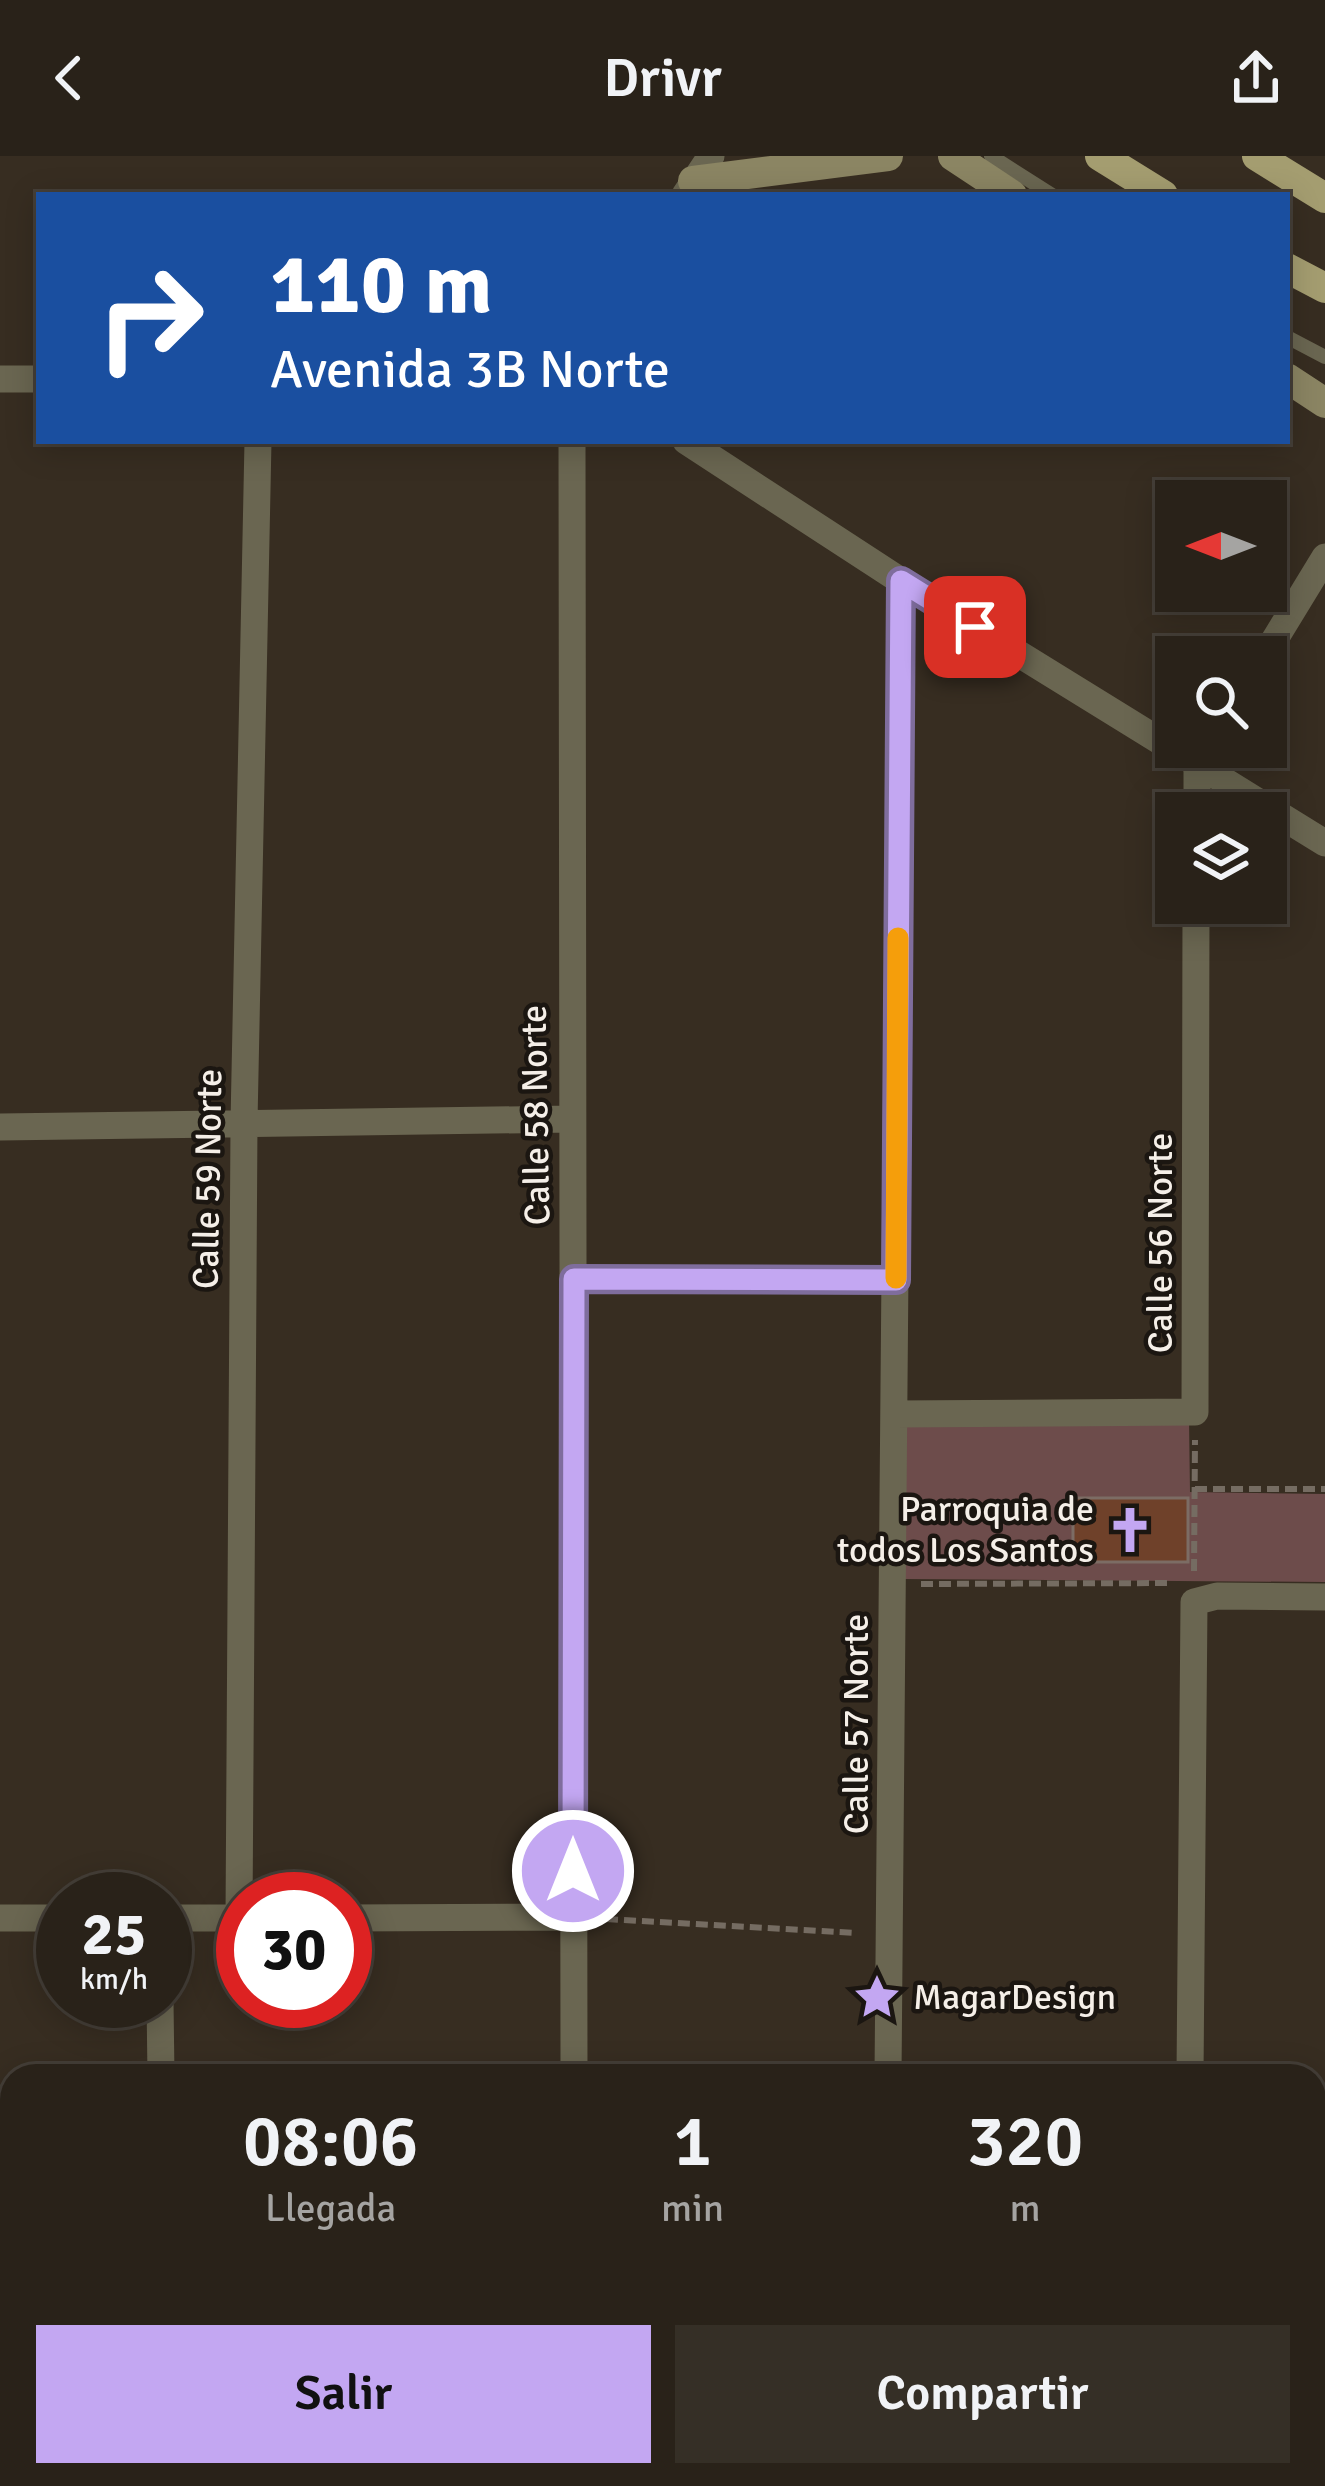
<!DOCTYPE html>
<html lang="es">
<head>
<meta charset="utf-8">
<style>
	:root { --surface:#292219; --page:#352f26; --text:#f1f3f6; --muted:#a5a4a2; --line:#453f38; --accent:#c3a7f2 }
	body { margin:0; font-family:Signika,sans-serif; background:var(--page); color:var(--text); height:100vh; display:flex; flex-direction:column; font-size:45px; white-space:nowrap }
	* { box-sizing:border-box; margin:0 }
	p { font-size:39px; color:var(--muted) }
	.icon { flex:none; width:66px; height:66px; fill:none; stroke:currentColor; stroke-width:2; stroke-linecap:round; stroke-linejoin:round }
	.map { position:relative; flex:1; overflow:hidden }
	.side { position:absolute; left:0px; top:1908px; width:1326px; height:423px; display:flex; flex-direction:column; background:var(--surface); border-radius:36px 36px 0 0; box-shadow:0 6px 30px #0003,0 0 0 3px var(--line) }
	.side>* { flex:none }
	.hud { position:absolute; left:36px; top:36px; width:1254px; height:252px; border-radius:0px; box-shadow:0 6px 30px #0003,0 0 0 3px var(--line); background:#1a4fa0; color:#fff; overflow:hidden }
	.needle { width:78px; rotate:270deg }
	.tools { position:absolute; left:1155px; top:324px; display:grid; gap:24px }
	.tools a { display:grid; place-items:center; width:132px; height:132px; border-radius:0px; background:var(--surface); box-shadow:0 6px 30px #0003,0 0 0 3px var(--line); font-size:60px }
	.speed { position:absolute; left:36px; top:1716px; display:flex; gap:24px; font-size:60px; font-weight:700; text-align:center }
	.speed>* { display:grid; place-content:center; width:156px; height:156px; border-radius:50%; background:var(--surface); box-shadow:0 6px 30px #0003,0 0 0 3px var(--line); line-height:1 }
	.speed small { font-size:30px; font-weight:400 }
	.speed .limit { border:18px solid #d22; background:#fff; color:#111 }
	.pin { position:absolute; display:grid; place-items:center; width:102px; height:102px; color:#fff; margin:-51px; border-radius:24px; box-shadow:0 6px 18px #0006 }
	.me { position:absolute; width:132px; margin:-66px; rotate:0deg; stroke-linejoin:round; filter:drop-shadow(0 0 9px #0008) }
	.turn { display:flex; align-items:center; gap:42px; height:252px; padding:0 36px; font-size:54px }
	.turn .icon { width:156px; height:156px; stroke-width:2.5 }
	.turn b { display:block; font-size:84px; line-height:102px }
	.eta { display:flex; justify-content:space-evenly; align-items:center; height:204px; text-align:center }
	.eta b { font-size:72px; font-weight:600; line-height:84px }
	.action { display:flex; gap:24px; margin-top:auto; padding:24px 36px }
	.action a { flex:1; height:138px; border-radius:0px; background:var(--accent); color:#111; font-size:48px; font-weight:600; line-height:138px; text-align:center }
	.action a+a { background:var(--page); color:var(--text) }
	header { display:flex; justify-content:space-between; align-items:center; height:156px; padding:0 36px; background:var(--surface); font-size:54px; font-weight:600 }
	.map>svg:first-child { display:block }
	.green { fill:#6d4c4b }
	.building { fill:#6f412a; stroke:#7c6c64; stroke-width:3 }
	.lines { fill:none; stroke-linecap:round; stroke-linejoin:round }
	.path { stroke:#756c62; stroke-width:6; stroke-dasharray:12 6; stroke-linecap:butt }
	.lane { stroke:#6a6651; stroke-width:14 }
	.street { stroke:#6a6651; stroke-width:27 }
	.secondary { stroke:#8b8563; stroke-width:30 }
	.primary { stroke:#a49d70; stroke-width:30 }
	.route-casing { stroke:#7f6d9d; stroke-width:30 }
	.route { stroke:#c3a7f2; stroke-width:21 }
	.slow { stroke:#f59e0b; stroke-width:21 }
	.labels { text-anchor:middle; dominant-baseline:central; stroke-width:9; stroke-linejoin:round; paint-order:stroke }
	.street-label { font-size:36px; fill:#f5efe8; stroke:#1b1611 }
	.poi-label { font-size:36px; fill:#f5efe8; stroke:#1b1611; text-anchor:end }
</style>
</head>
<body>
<header><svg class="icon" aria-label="back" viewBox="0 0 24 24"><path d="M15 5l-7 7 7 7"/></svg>Drivr<svg class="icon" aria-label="share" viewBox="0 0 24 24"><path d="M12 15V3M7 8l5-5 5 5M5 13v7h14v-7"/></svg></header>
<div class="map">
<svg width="1325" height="2330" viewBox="0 0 1325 2330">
	<rect width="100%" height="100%" fill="#372d21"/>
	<path class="green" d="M900,1262h289l1,74 135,2v88l-426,-3z"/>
	<path class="building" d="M1073,1342h115v64h-115z"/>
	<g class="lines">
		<path class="path" d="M1195,1333h130
			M1194,1415l1,-131
			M921,1428l250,-1
			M606,1763l250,14"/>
		<path class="lane" d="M991,0l61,39
			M1287,181l38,20"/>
		<path class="street" d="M685,39l26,-39
			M0,223h39
			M572,285l2,1635
			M686,285l215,140 424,262
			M1264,501l61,-100
			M1197,657v-47l11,-19
			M0,971l571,-8
			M574,1123l321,1
			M894,1258l301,-2 1,-509
			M0,1762h63
			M165,1762h78
			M239,1762l5,-796 14,-681
			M345,1762l227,-1
			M160,1845l1,75
			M888,1920l13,-1495
			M1190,1920l4,-474 23,-6 108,1
			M165,2319v11
			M573,2330v-11
			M881,2330v-11
			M1189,2330v-11"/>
		<path class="secondary" d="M953,0l59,39
			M693,25l195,-25
			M1287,222l38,25"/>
		<path class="primary" d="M1100,0l63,39
			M1257,0l68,42
			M1287,112l38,20"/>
	</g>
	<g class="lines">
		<defs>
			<path id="route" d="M573,1715l1,-592 322,1 5,-699 74,46"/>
		</defs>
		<use href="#route" class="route-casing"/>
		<use href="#route" class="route"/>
		<path class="slow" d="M896,1122l2,-340"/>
	</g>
	<defs>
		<symbol id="church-bare" viewBox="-9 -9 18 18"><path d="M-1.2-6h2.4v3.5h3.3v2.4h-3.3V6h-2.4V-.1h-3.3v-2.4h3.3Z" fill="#c3a7f2" stroke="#1b1611" stroke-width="2.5" paint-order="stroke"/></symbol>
		<symbol id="sight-bare" viewBox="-9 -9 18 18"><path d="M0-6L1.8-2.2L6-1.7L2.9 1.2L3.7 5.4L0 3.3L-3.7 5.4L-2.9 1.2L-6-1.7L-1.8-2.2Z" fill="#c3a7f2" stroke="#1b1611" stroke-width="2.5" paint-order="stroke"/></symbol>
	</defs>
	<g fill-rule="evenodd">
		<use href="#church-bare" x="1097" y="1341" width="66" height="66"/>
		<use href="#sight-bare" x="844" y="1808" width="66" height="66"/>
	</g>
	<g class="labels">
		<g class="street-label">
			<text transform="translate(536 959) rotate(-91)">Calle 58 Norte</text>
			<text transform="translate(208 1023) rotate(-89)">Calle 59 Norte</text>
			<text transform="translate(1160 1087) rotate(-90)">Calle 56 Norte</text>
			<text transform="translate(856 1568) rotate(-90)">Calle 57 Norte</text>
		</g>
		<g class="poi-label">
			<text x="1094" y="1353">Parroquia de<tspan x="1094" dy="41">todos Los Santos</tspan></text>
			<text x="913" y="1841" text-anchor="start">MagarDesign</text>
		</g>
	</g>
</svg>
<div class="tools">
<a><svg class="needle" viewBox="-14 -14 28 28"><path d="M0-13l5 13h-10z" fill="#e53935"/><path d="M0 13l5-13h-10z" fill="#a5a4a2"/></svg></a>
<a><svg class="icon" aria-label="search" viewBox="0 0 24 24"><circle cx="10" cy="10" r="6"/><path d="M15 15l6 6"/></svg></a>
<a><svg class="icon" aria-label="layers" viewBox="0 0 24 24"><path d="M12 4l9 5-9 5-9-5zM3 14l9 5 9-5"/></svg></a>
</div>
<div class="speed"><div>25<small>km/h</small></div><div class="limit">30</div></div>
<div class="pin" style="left:975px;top:471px;background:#d93025"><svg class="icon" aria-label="arrive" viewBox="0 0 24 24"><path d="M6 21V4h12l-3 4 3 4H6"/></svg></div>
<svg class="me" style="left:573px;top:1715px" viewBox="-20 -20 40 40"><circle r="17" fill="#c3a7f2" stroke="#fff" stroke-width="3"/><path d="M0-11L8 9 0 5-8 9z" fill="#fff"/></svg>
<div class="hud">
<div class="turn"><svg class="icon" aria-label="right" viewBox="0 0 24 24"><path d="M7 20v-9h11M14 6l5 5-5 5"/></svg><div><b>110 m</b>Avenida 3B Norte</div></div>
</div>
<section class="side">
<div class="eta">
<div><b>08:06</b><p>Llegada</p></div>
<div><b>1</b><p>min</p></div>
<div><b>320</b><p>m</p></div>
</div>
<div class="action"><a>Salir</a><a>Compartir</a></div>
</section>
</div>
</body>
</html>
